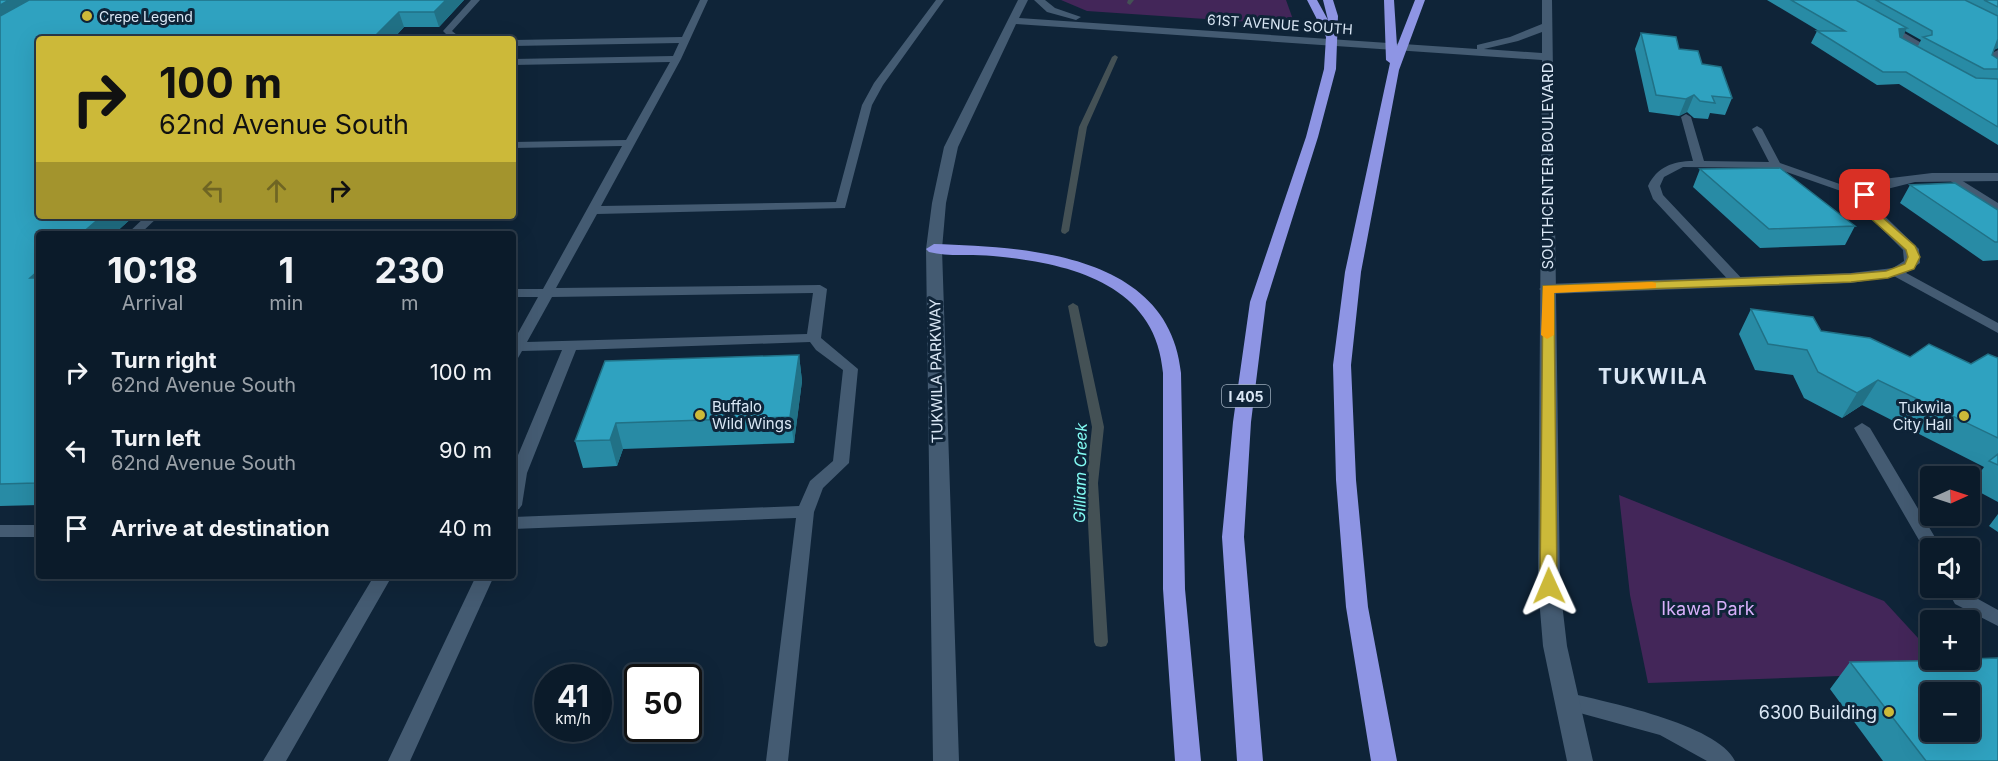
<!DOCTYPE html>
<html lang="en">
<head>
<meta charset="utf-8">
<style>
	:root { --surface:#0b1b2a; --page:#142432; --text:#f1f3f6; --muted:#9aa1a8; --line:#2b3947 }
	body { margin:0; font-family:Inter,sans-serif; background:var(--page); color:var(--text); height:100vh; display:flex; flex-direction:column; font-size:22px; white-space:nowrap }
	* { box-sizing:border-box; margin:0 }
	p { font-size:20px; color:var(--muted) }
	.icon { flex:none; width:33px; height:33px; fill:none; stroke:currentColor; stroke-width:2; stroke-linecap:round; stroke-linejoin:round }
	.map { position:relative; flex:1; overflow:hidden }
	.drawer { position:absolute; left:36px; top:231px; width:480px; height:348px; display:flex; flex-direction:column; background:var(--surface); border-radius:6px; box-shadow:0 6px 24px #0002,0 0 0 2px var(--line) }
	.drawer>* { flex:none }
	.banner { position:absolute; left:36px; top:36px; width:480px; height:183px; border-radius:6px; box-shadow:0 6px 24px #0002,0 0 0 2px var(--line); background:#ccb939; color:#111; overflow:hidden }
	.needle { width:39px; rotate:87deg }
	.fabs { position:absolute; left:1920px; top:466px; display:grid; gap:12px }
	.fabs a { display:grid; place-items:center; width:60px; height:60px; border-radius:6px; background:var(--surface); box-shadow:0 6px 24px #0002,0 0 0 2px var(--line); font-size:30px }
	.speed { position:absolute; left:534px; top:664px; display:flex; gap:12px; font-size:30px; font-weight:700; text-align:center }
	.speed>* { display:grid; place-content:center; width:78px; height:78px; border-radius:50%; background:var(--surface); box-shadow:0 6px 24px #0002,0 0 0 2px var(--line); line-height:1 }
	.speed small { font-size:15px; font-weight:400 }
	.speed .limit { border:3px solid #111; border-radius:9px; background:#fff; color:#111 }
	.pin { position:absolute; display:grid; place-items:center; width:51px; height:51px; color:#fff; margin:-26px; border-radius:12px; box-shadow:0 3px 9px #0006 }
	.me { position:absolute; width:66px; margin:-33px; rotate:359deg; stroke-linejoin:round; filter:drop-shadow(0 0 4px #0008) }
	.turn { display:flex; align-items:center; gap:21px; height:126px; padding:0 24px; font-size:27px }
	.turn .icon { width:78px; height:78px; stroke-width:2.5 }
	.turn b { display:block; font-size:42px; line-height:51px }
	.lanes { display:flex; align-items:center; height:57px; padding:0 24px; background:#0003; justify-content:center; gap:30px; direction:ltr }
	.lanes .off { opacity:.35 }
	.eta { display:flex; justify-content:space-evenly; align-items:center; height:102px; text-align:center }
	.eta b { font-size:36px; font-weight:700; line-height:42px }
	ul { padding:0; list-style:none }
	li { display:flex; align-items:center; gap:18px; height:78px; padding:0 24px }
	li div { flex:1 }
	li b { display:block; font-size:22px }
	li em { font-style:normal }
	.map>svg:first-child { display:block }
	.green { fill:#432659 }
	.lines { fill:none; stroke-linecap:round; stroke-linejoin:round }
	.stream { fill:#445155; fill-rule:evenodd }
	.lane { fill:#445b72; fill-rule:evenodd }
	.street { fill:#445b72; fill-rule:evenodd }
	.secondary { fill:#445b72; fill-rule:evenodd }
	.highway { fill:#8e95e4; fill-rule:evenodd }
	.wall { fill:#288ba5; fill-rule:evenodd }
	.shaded-wall { fill:#217186 }
	.building { fill:#2fa2c0; stroke:#217186; stroke-width:1.5; fill-rule:evenodd }
	.route { fill:#ccb939; stroke:#857825; stroke-width:1.5 }
	.slow { fill:#f59e0b }
	.poi-dot { fill:#ccb939; stroke:#0f2438; stroke-width:2 }
	.labels { text-anchor:middle; dominant-baseline:central; stroke-width:6; stroke-linejoin:round; paint-order:stroke }
	.far-poi-label { font-size:14px; fill:#dae7f5; stroke:#0f2438; text-anchor:start }
	.far-street-label { font-size:14px; fill:#dae7f5; stroke:#0f2438 }
	.shield { fill:#0f2438; stroke:#9dacbc; stroke-width:1.5 }
	.shield-label { font-size:14px; font-weight:bold; fill:#dae7f5 }
	.street-label { font-size:15px; fill:#dae7f5; stroke:#0f2438 }
	.poi-label { font-size:15px; fill:#dae7f5; stroke:#0f2438; text-anchor:start }
	.water-label { font-size:16px; font-style:italic; fill:#83fcf4; stroke:#0f2438 }
	.near-park-label { font-size:18px; fill:#d8b0fa; stroke:#0f2438 }
	.near-poi-label { font-size:18px; fill:#dae7f5; stroke:#0f2438; text-anchor:end }
	.district-label { font-size:21px; font-weight:bold; letter-spacing:1.5px; fill:#dae7f5; stroke:#0f2438 }
</style>
</head>
<body>
<div class="map">
<svg width="1998" height="761" viewBox="0 0 1998 761">
	<rect width="100%" height="100%" fill="#0f2438"/>
	<path class="green" d="M1061,0h225l9,25 -208,-14z
		M1619,495l265,106 46,50v9h8l11,12 -301,11 -18,-88z"/>
	<g class="lines">
		<path class="stream" d="M1128,0h6l-4,5 -3,-2z
			M1115,55l3,2 -31,70 -18,104 -4,3 -3,-1 -1,-2 18,-104 33,-70z
			M1073,303l5,3 26,121 -6,56 10,159 -2,4 -5,1 -5,-1 -2,-4 -8,-159 6,-56 -24,-121z"/>
		<path class="lane" d="M471,0h9l-28,31 10,8h-11l-8,-8z
			M700,0h8l-27,59 -80,147 235,-4 26,-97 12,-22 62,-83h8l-61,85 -11,20 -27,103 -248,6 -41,74 264,-3 7,4 -6,49 37,31 -9,94 -26,25 -9,24 -26,249h-22l30,-243 -283,11v-12l286,-11 11,-25 23,-20 10,-91 -27,-20 -6,-8 -234,8 -49,123 -5,32 -3,4 -6,2v-44l49,-117 -40,1 -4,7 -5,1v-17l25,-45h-25v-8h30l79,-143 -109,2v-6l113,-2 44,-78 -157,3v-6l160,-3 6,-13 -166,3v-6l169,-3zM813,293l-6,41 -280,8 25,-45z
			M1883,24h6l36,21 -5,3 -25,-1v-4l13,-1 -25,-14z
			M1686,114l5,3 13,44 65,1 -17,-33 5,-3 5,3 18,34 91,32 -6,4 -4,-1 -86,-30 -92,-1 -19,10 -4,9 3,9 83,88 -2,3h-10l-81,-87 -5,-13c9,-19 25,-25 45,-25l-12,-44z
			M1953,175l45,28v9l-49,-32 -2,-2z
			M146,216h13l-19,18h-13z
			M1897,268l101,55v10l-106,-58 -2,-3 2,-3z
			M1862,423l8,5 72,121h-12v6l-3,-1 -73,-126z
			M0,525h39v12h-39z
			M374,576h18l-106,185h-23z
			M476,576h18l-84,185h-22z
			M1946,588h19l4,6 29,16v16l-43,-22z
			M1565,692c38,9 153,32 170,69h-28l-47,-26 -102,-28 -3,-6 3,-6z"/>
		<path class="street" d="M1998,50v25l-11,-8 5,-14z
			M1932,173h66v8l-83,1 -40,10 -4,11 48,46 1,14 -17,12 -52,8 -304,11 -8,-5 8,-5 304,-11 42,-5 11,-7 -1,-11 -46,-46 5,-15 21,-10z"/>
		<path class="secondary" d="M1018,0h10l-9,18 458,31v-4l33,-8 32,-13v-24h10l8,586 7,60 26,115h-26l-24,-115 -5,-60 4,-526 -526,-36 -58,123 -12,56 -4,46 17,512h-26l-7,-512 6,-46 12,-56zM1542,32v21l-58,-4 34,-8z
			M1034,0h11l10,8 26,9 -5,3 -29,-8z"/>
		<path class="highway" d="M1307,0h10l11,20 -5,-20h10l5,16 -2,53 -18,68 -52,165 -15,120 -7,115 19,224h-26l-15,-224 11,-115 17,-120 56,-165 18,-68 2,-32z
			M1384,0h10l3,46 18,-46h10l-26,70 -38,202 -10,93 5,115 12,127 29,154h-26l-25,-154 -10,-127 -3,-115 12,-93 45,-209 -4,-3z
			M934,244c92,3 235,9 247,129l4,216 16,172h-26l-12,-172v-216c-7,-90 -95,-110 -170,-117 -21,-2 -44,1 -64,-4l-3,-3z"/>
	</g>
	<path class="wall" d="M0,0h464l-25,27h-35l-11,12h-354v177h95l-20,18h-75v271l-39,1z
		M1767,0h231v48l-4,2 -2,5 6,4v86l-99,-61 -22,1 -66,-42 6,-12h2zM1905,31l16,9 -3,6 -16,-8z
		M1641,33l38,16 23,15 30,34 -7,17 -15,-2 -2,6 -14,-1 -7,-6 -8,4 -30,-4 -14,-63z
		M1700,169l155,57 -10,19 -85,3 -67,-61z
		M1910,185l88,25v50l-15,1 -83,-58z
		M1751,309l70,22 89,26 61,7 27,-6v144l-28,-15 14,-20 -122,-62 -20,13 -38,-20 -11,-23 -38,-5 -16,-36z
		M799,355l3,26 -8,62 -171,6 -6,17 -34,2 -8,-27 30,-80z
		M1998,514v18l-9,-6z
		M1850,662l148,99h-115l-53,-72z"/>
	<path class="shaded-wall" d="M9,0h35l-44,24v-19z
		M446,0h18l-25,27 -5,-15z
		M399,12l5,15 -11,12h-16l-1,-4z
		M1907,28l-6,12 -2,-11z
		M1998,39v9l-7,3z
		M1694,95l-7,17 -8,4 7,-17z
		M102,216h32l-20,18h-33z
		M39,270v22l-9,-14z
		M799,355l3,26 -8,62 -4,-26z
		M1878,380l-16,25 -20,13 15,-25z
		M616,423l7,26 -6,17 -7,-26z"/>
	<path class="building" d="M0,0h9l-9,5z
		M29,0h417l-12,12h-35l-23,23 -63,1 -4,3h-270v177h63l-21,18h-42v36l-9,8h9v203l-3,2 -36,1v-468z
		M1791,0h65l51,28 -8,1 1,8 76,41 22,1v48l-92,-55h-23l-66,-41h28z
		M1876,0h89l33,16v23l-6,16 6,4v10h-14l-61,-32 9,-2v-4z
		M1984,0h14v7z
		M1641,33l35,4 3,12 19,2 4,13 19,3 11,31 -20,-2 3,7 -15,-2 -6,-6 -8,4 -30,-4z
		M1780,168l75,58 -86,3 -69,-60z
		M1955,183l43,27v32h-3l-85,-57z
		M1751,309l62,8 8,14 49,7 40,19 19,-13 42,20 17,-10 10,4v80l-120,-58 -21,13 -39,-21 -11,-22 -39,-6z
		M799,355l-9,62 -174,6 -6,17 -35,1 30,-80z
		M1998,454v11l-9,-4z
		M1998,658v103h-72l-76,-99 120,-2v-1zM1930,693h40v39h-40z"/>
	<path class="route" d="M1861,193h8l1,11 4,6 41,36 5,11 -6,12 -26,9 -37,4 -297,10 3,294 -2,5h-12l-3,-5 3,-300 308,-12 35,-3 19,-7 3,-7 -2,-7 -39,-35 -8,-11z"/>
	<path class="slow" d="M1652,282l4,1v5l-102,5v42l-7,4 -6,-4 2,-49z"/>
	<g class="poi-dot">
		<circle cx="87" cy="16" r="6"/>
		<circle cx="700" cy="415" r="6"/>
		<circle cx="1964" cy="416" r="6"/>
		<circle cx="1889" cy="712" r="6"/>
	</g>
	<g class="labels">
		<g class="far-poi-label">
			<text x="99" y="16">Crepe Legend</text>
		</g>
		<g class="far-street-label">
			<text transform="translate(1280 24) rotate(4)">61ST AVENUE SOUTH</text>
		</g>
		<rect class="shield" x="1222" y="385" width="48" height="22" rx="4.5"/>
		<g class="shield-label">
			<text x="1246" y="396">I 405</text>
		</g>
		<g class="street-label">
			<text transform="translate(1547 166) rotate(-90)">SOUTHCENTER BOULEVARD</text>
			<text transform="translate(936 371) rotate(-91)">TUKWILA PARKWAY</text>
		</g>
		<g class="poi-label">
			<text x="712" y="406">Buffalo<tspan x="712" dy="17">Wild Wings</tspan></text>
			<text x="1952" y="407" text-anchor="end">Tukwila<tspan x="1952" dy="17">City Hall</tspan></text>
		</g>
		<g class="water-label">
			<text transform="translate(1080 473) rotate(-89)">Gilliam Creek</text>
		</g>
		<g class="near-park-label">
			<text x="1708" y="608">Ikawa Park</text>
		</g>
		<g class="near-poi-label">
			<text x="1877" y="712">6300 Building</text>
		</g>
		<g class="district-label">
			<text x="1653" y="376">TUKWILA</text>
		</g>
	</g>
</svg>
<div class="fabs">
<a><svg class="needle" viewBox="-14 -14 28 28"><path d="M0-13l5 13h-10z" fill="#e53935"/><path d="M0 13l5-13h-10z" fill="#9aa1a8"/></svg></a>
<a><svg class="icon" aria-label="sound" viewBox="0 0 24 24"><path d="M4 9h4l5-4v14l-5-4H4zM17 9q2 3 0 6"/></svg></a>
<a>+</a>
<a>−</a>
</div>
<div class="speed"><div>41<small>km/h</small></div><div class="limit">50</div></div>
<div class="pin" style="left:1865px;top:195px;background:#d93025"><svg class="icon" aria-label="arrive" viewBox="0 0 24 24"><path d="M6 21V4h12l-3 4 3 4H6"/></svg></div>
<svg class="me" style="left:1549px;top:586px" viewBox="-20 -20 40 40"><path d="M0-17L14 15 0 8-14 15z" fill="#ccb939" stroke="#fff" stroke-width="4"/></svg>
<div class="banner">
<div class="turn"><svg class="icon" aria-label="right" viewBox="0 0 24 24"><path d="M7 20v-9h11M14 6l5 5-5 5"/></svg><div><b>100 m</b>62nd Avenue South</div></div>
<div class="lanes"><svg class="icon off" aria-label="left" viewBox="0 0 24 24"><path d="M17 20v-9H6M10 6l-5 5 5 5"/></svg><svg class="icon off" aria-label="ahead" viewBox="0 0 24 24"><path d="M12 20V5M6 11l6-6 6 6"/></svg><svg class="icon" aria-label="right" viewBox="0 0 24 24"><path d="M7 20v-9h11M14 6l5 5-5 5"/></svg></div>
</div>
<section class="drawer">
<div class="eta">
<div><b>10:18</b><p>Arrival</p></div>
<div><b>1</b><p>min</p></div>
<div><b>230</b><p>m</p></div>
</div>
<ul>
<li><svg class="icon" aria-label="right" viewBox="0 0 24 24"><path d="M7 20v-9h11M14 6l5 5-5 5"/></svg><div><b>Turn right</b><p>62nd Avenue South</p></div><em>100 m</em></li>
<li><svg class="icon" aria-label="left" viewBox="0 0 24 24"><path d="M17 20v-9H6M10 6l-5 5 5 5"/></svg><div><b>Turn left</b><p>62nd Avenue South</p></div><em>90 m</em></li>
<li><svg class="icon" aria-label="arrive" viewBox="0 0 24 24"><path d="M6 21V4h12l-3 4 3 4H6"/></svg><div><b>Arrive at destination</b></div><em>40 m</em></li>
</ul>
</section>
</div>
</body>
</html>
